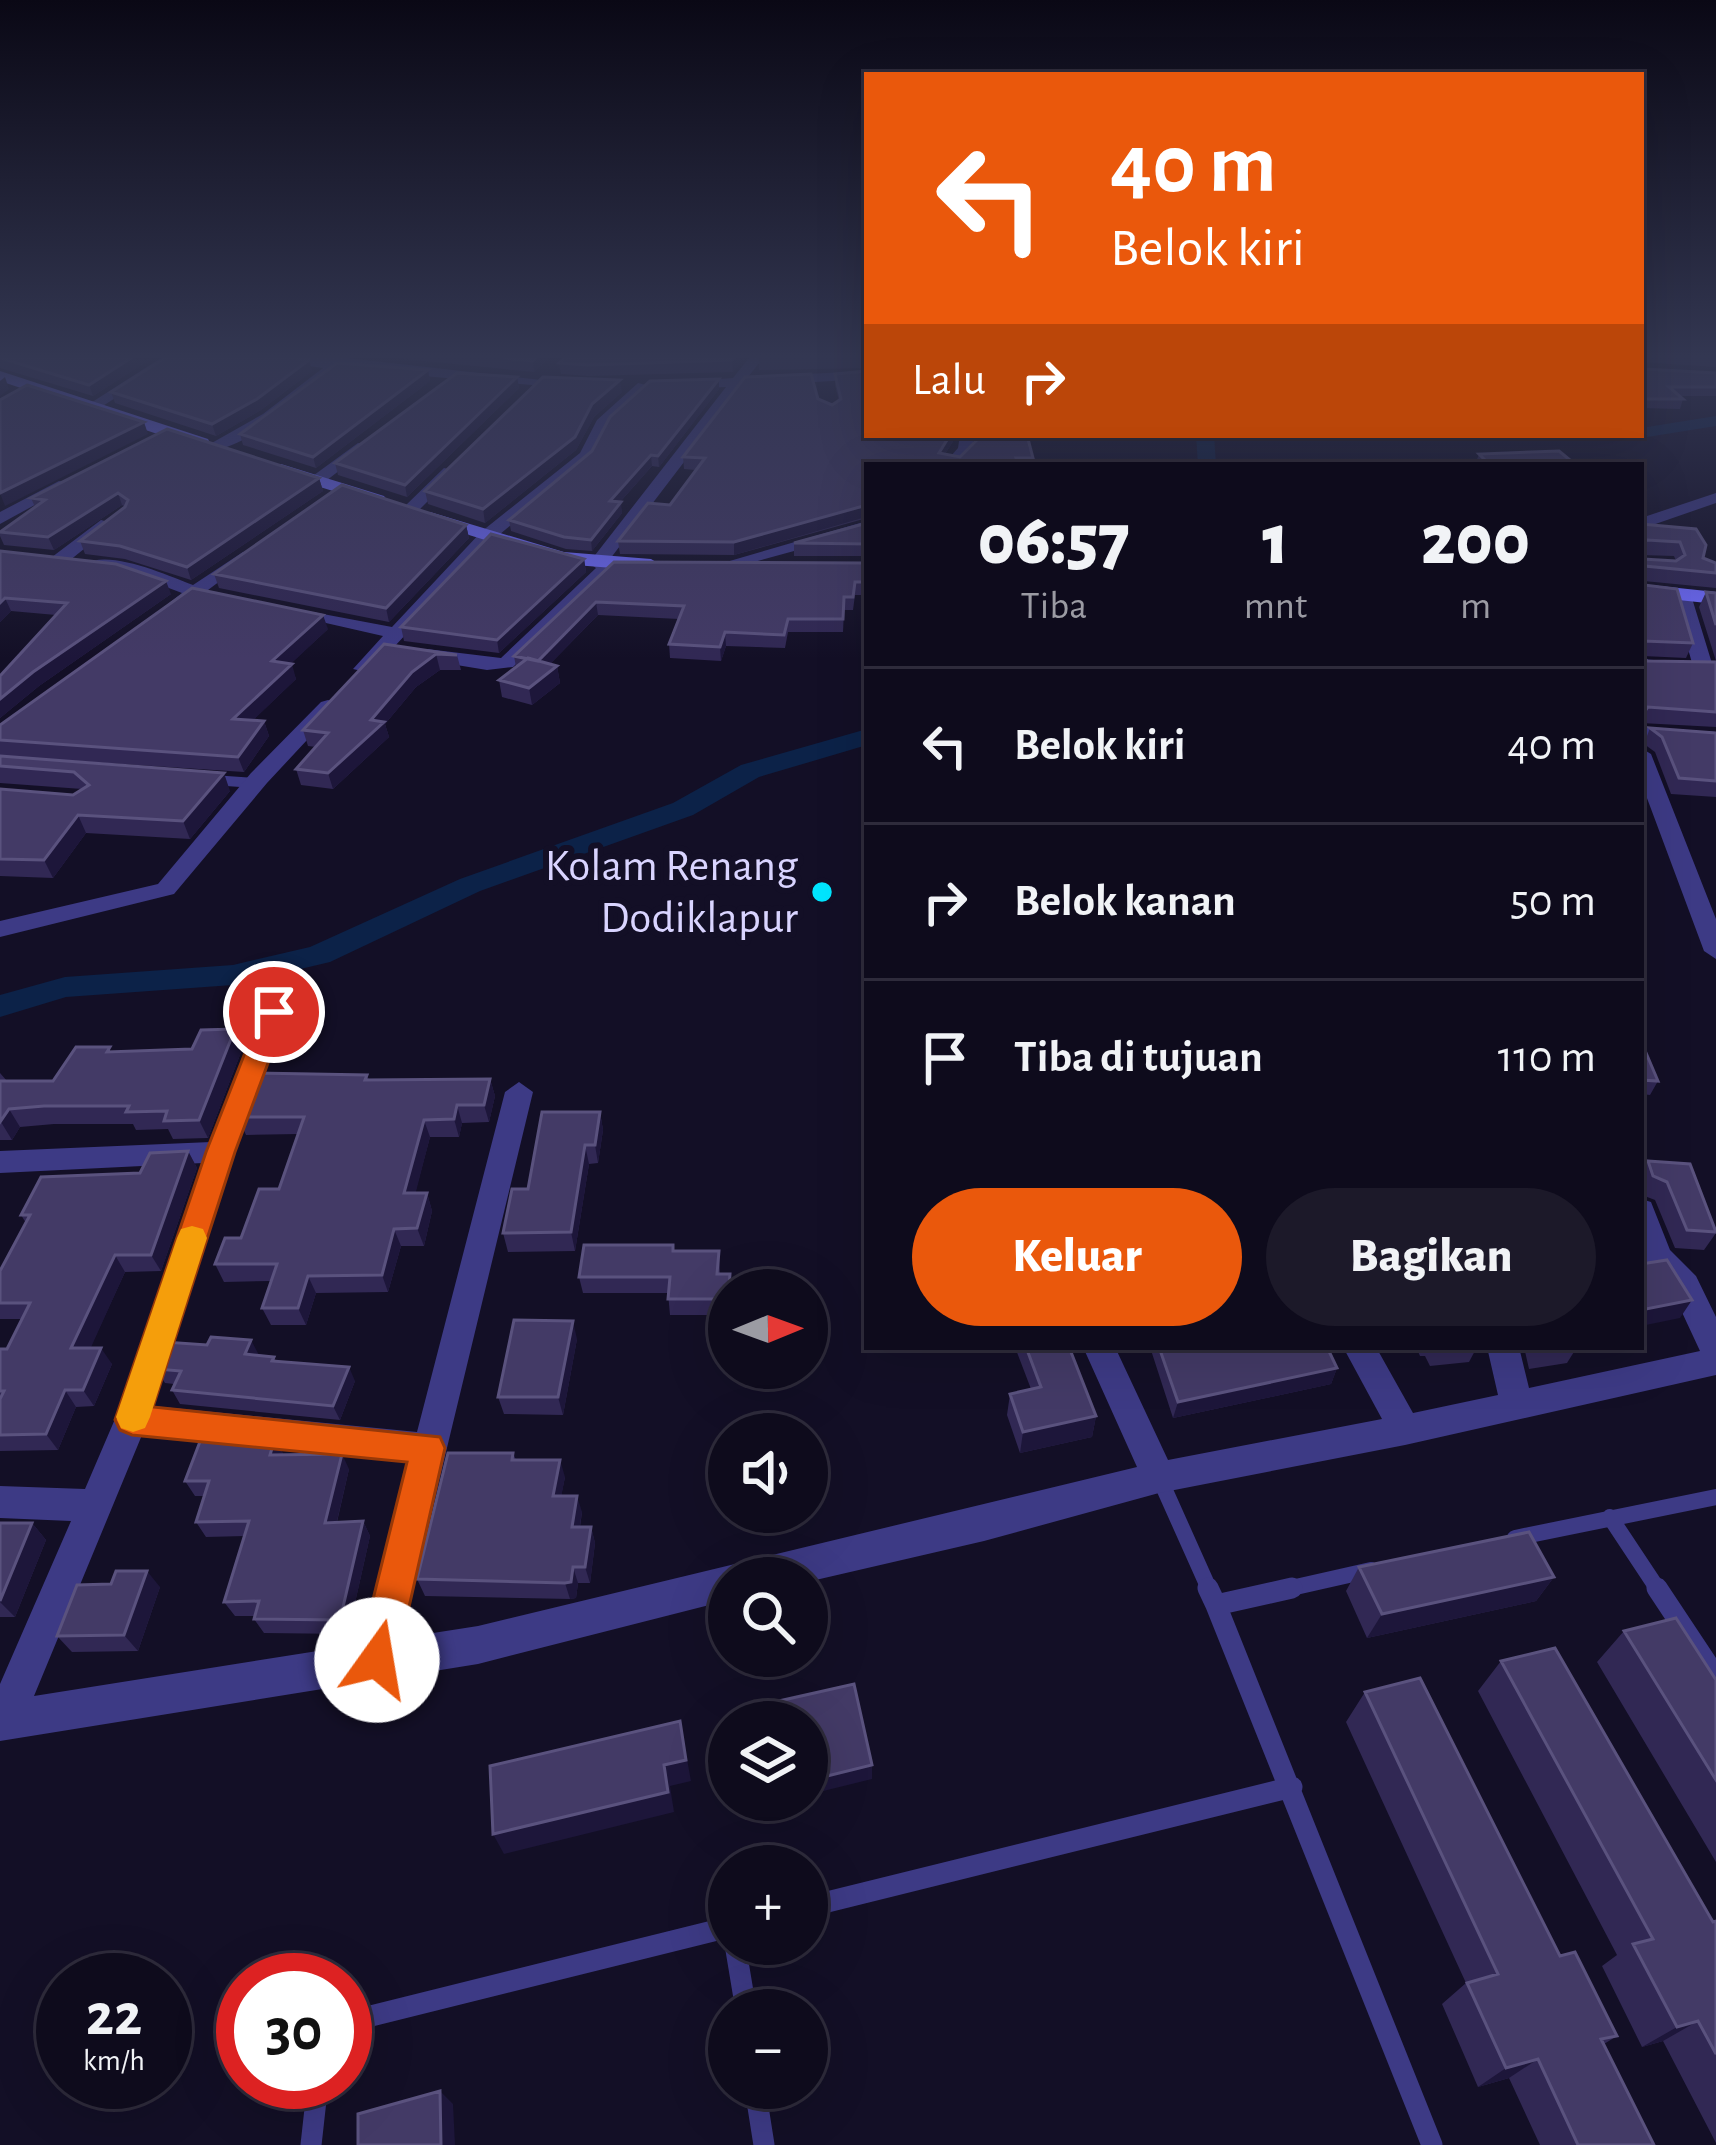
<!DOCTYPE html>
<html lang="id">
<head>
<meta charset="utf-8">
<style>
	:root { --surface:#0e0b1c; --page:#1c1929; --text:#f1f3f6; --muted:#9b9ba3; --line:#2e2b3b; --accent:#ea580c }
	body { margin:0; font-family:"Alegreya Sans",sans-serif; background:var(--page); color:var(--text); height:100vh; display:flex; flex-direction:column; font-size:45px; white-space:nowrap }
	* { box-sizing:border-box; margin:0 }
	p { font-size:39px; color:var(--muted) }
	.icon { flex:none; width:66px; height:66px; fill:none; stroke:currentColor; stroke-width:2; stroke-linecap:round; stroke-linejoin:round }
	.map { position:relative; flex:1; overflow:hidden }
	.details { position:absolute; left:864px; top:462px; width:780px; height:888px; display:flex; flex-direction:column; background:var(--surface); border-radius:0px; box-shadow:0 12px 48px #0002,0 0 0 3px var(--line) }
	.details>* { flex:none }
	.hud { position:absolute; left:864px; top:72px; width:780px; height:366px; border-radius:0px; box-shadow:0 12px 48px #0002,0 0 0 3px var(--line); background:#ea580c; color:#fff; overflow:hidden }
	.needle { width:78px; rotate:89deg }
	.tools { position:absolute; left:708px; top:1269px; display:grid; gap:24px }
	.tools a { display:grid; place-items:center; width:120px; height:120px; border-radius:50%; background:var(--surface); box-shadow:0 12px 48px #0002,0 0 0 3px var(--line); font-size:60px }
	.speed { position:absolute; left:36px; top:1953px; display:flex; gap:24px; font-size:60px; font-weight:700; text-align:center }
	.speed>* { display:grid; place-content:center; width:156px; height:156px; border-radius:50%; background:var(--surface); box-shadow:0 12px 48px #0002,0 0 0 3px var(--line); line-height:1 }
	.speed small { font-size:30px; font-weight:400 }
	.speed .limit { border:18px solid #d22; background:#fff; color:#111 }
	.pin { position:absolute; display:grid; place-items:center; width:102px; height:102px; color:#fff; margin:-51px; border:6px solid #fff; border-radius:50%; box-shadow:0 3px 12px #0007 }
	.me { position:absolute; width:132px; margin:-66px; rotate:13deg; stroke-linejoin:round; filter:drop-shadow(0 0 9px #0008) }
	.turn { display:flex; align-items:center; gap:42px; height:252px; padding:0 48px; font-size:54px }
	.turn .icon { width:156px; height:156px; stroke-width:2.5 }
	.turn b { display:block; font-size:84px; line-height:102px }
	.then { display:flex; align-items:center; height:114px; padding:0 48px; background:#0003; gap:24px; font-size:45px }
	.eta { display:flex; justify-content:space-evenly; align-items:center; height:204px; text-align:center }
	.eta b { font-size:72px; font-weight:800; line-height:84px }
	.button { display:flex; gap:24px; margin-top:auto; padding:24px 48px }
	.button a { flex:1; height:138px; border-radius:72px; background:var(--accent); color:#fff; font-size:48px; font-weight:800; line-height:138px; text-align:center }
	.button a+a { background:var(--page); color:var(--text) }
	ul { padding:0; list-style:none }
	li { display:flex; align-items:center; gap:36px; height:156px; padding:0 48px; border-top:3px solid var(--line) }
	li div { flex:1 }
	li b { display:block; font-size:45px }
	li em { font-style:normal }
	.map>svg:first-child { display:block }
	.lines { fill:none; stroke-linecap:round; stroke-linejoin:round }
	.canal { fill:#0c2248; fill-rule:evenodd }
	.service-far2 { stroke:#3d3a85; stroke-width:10 }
	.service-far1 { stroke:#3d3a85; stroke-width:16 }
	.service { stroke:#3d3a85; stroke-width:21 }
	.minor { fill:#3d3a85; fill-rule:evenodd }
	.secondary { fill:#6f6bff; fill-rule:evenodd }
	.wall { fill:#312854 }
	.shaded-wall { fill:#1d163a }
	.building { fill:#433a66; stroke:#5a527e; stroke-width:3 }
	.route { fill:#ea580c; stroke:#983908; stroke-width:3 }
	.slow { fill:#f59e0b }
	.poi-dot { fill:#00e5ff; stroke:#130f26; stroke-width:4.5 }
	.labels { text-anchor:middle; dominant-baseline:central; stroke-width:12; stroke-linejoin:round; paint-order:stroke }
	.poi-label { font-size:45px; fill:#d9d4ff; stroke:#130f26; text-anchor:end }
</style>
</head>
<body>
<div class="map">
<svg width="1716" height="2145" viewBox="0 0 1716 2145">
	<rect width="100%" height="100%" fill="#130f26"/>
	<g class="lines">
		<path class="canal" d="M1716,416v10l-75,12 -8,-3h8v-7z
			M1196,435h18l2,30h-18z
			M867,729v16l-108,32 -66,38 -213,76 -150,71 -97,23 -167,12 -66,20v-22l65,-18 168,-12 77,-18 150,-68 213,-76 68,-38z"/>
		<path class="service-far2" d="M212,780l43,3"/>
		<path class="service-far1" d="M1159,1477l51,114
			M1610,1517l49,74
			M1515,1538l201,-41
			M1278,1591l93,-21"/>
		<path class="service" d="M1208,1588l8,17
			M1292,1588l-76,17 216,540
			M1657,1588l59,89
			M807,1907l485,-120
			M735,1944l11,66
			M345,2034l26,-18 358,-89
			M755,2088l9,57
			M311,2145l7,-63"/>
		<path class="minor" d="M161,358h17l-80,51 -12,-3z
			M247,358h100l229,26 -7,4 -231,-19c-28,22 -93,82 -128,81v-6l53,-30 60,-46z
			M749,358h14l-15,19 119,-6v8l-125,7 -132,173 9,5 -3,4 -103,99 -26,3 -67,-11v-8l7,-2 74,9 95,-90 -7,-5 3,-4 134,-172 -41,2 -5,-7 53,-4z
			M638,383l12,3 -42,39 -17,33 -98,82 -123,133 -17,-4 30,-33 -101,-23 9,-5 101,19 89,-95 99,-79 17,-33z
			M960,435h14l-1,14 -14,16h-16l15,-17z
			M358,443l13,3 -49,38h-12v-6z
			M444,468l14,3 -42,42h-12v-6z
			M59,481l14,3 -73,40v-12z
			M1716,493v10l-75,26v-11z
			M101,520l14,4 -51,41h-12v-8z
			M867,521v10l-142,39 -9,-5z
			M243,552l9,5 -44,33 7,6 -3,4 -15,-1 -25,14 -9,-5 19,-15 -45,-17 -52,-12c24,-15 82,11 108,21z
			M1676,591l15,4 23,75 -3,4 -70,-3v-12l51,4 -19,-68z
			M328,700l7,2v8l-68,73 -93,111 -174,43v-16l158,-37 93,-111 70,-71z
			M1641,727l75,5v12l-75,-5z
			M1641,748l10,6 65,165v40l-12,-8 -63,-169z
			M274,1003l13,9 -52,140 -82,254 264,26 88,-340 14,-10 14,10 -132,546 77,-12 659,-159 -54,-120h32l53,113 214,-41 -39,-72h33l37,66 85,-18 -11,-48h32l10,41 171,-37 -27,-58 -31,-37 -1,-57 10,3 19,48 26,26 20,41v58l-311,70 -246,48 -175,48 -177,41v-4h-78v22l-251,64 -478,77v-57l71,-163 -71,-3v-32l85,3 30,-70 88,-256 -203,10v-22l211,-9 50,-130zM142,1435l267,26 -47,183 -328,52z"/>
		<path class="secondary" d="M0,371l208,68 2,4 -14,4 -196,-66z
			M281,464l103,32 3,4 -9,5 -103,-32 -3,-4z
			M430,512l134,40 87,7 10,6 -10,6 -89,-7 -138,-43 -3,-4z
			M1641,584l75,8v12l-75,-8z"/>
	</g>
	<path class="wall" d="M0,358h152l-59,38 -93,-28z
		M394,358h154l-14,14z
		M564,358h181l-12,14 -144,4 -28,-2 -2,-11z
		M759,358h108v10l-108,2z
		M1641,358h75v9l-75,-5z
		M309,360l3,11 -51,39 -45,26 -101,-33 -4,-11z
		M1641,366l3,3 72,4v23h-36l3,3 -3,10 -39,-1z
		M428,370l2,11 -114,87 -73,-23 -3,-11z
		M835,374l32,61h90l-12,19 15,3 73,1v7h-166v53l-133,37 -114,-1 -2,-13 52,-36 26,-35 -12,-1 -1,-12 135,-58 14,6 7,-4 -4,-16z
		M517,377l2,11 -112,109 -69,-22 -3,-12z
		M719,379v10l-60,78 -7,-1 -32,36 2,11 -30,38 -26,-2 -55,-18 -2,-11z
		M622,392l-28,25 -18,33 -91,73 -57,-19 -3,-13z
		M1479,454l97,11h-101z
		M319,478l4,13 -132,89 -66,-21 -40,-5 -5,-13 45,-34 -3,-2 -68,45 -50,-5 -4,-9v-5l35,-24 -4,-9z
		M867,523v33h-73v-13z
		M1641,524l55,5 7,29 13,5v25l-72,-7v4l49,58 -7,15 -43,-2 4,5 69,1v65l-75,-4v-167l2,3 33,2 -2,-5 -33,-1z
		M466,525l3,13 -80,84 -170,-34 -5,-14z
		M0,551l171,43 -132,92 -39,32v-42l56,-61 -45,-4 -11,11z
		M584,559l2,13 -87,81 -95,-12 -3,-14z
		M614,562l253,1v32h-12l-2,15h-9l-1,22h-55l-3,16 -59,-2 -5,15 -51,-3 -1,-14 10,-25 -81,-4 -48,49 7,2 3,17 -28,22 -30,-8 -3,-17 17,-13 -2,-11z
		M1706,592l10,1v68l-17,-54z
		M328,629l-38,35 6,15 -43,41 11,1 5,15 -25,36 -244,-16v-31z
		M384,644l73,11 4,15h-21l-24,17 -31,37 4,13 -56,52 -32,-4 -5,-16 20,-22 -8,-1 -5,-16z
		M1650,728l66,5v64l-45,-3 -16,-42 -11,-8z
		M0,756l230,35 -40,48 -104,-6 -33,45 -53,-2v-87l73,6 9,-6 -82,-6z
		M1641,1041l17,40 -8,14 -9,-1z
		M243,1047l-35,91 -35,1 -5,-10 -32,1 -3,-6h-79l-34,3 -8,13h-12v-67l7,8h46l59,-29z
		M367,1075l2,5 121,-1 5,17 -6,26 -27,1 -3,14h-29l-15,56h12l5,18 -8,35h-23l-13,46 -72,1 -10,32h-35l-9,-17 9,-27 -47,1 -9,-18 26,-26 38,-49 19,-55 -52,1 -8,-18z
		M600,1112l3,18 -5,33 -9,1 -14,87 -67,1 -5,-19 25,-44z
		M188,1151l9,17 -36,103 -36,1 -35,76 22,16 -18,42 -18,1 -18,43 -58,1v-102h7l15,-30h-22v-48l26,-48 -5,-8 119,-42z
		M1648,1161l68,72 -12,17 -29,-2 -20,-48 -13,-5 -1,-4v-19z
		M673,1245l1,6h45l1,23 9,16v25h-59l-2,-22h-85l-4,-16z
		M577,1339l-14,76 -59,-1 -6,-17z
		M207,1345l67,12 2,4 79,20 -15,39 -160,-16 -8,-14 2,-6 -9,-1 -9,-14z
		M996,1347h73l27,69 -4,21 -72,16 -13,-38 3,-21 21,-5 -16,-42 -18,4z
		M1150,1347h177l10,21 -6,16 -158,34z
		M1416,1347h61l-8,15 -39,4 -5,-10h-5z
		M1524,1347h53l-10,16 -38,6z
		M283,1453v2l66,14 -12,53 26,-1 7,15 -22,98 -84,-1 -10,-14 1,-3h-20l-11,-14 21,-66 -39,1 -10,-15 8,-26h-9l-10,-15z
		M513,1453l3,7 49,17 -4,19 21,16 -2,15h11l4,16 -5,40h-12l-2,15 -6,1 -145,-3 -8,-17z
		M0,1523h32l14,17 -31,77h-15z
		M1359,1567l195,10 -18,24 -169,37 -21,-47z
		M160,1587l-22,64 -66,1 -15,-16z
		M1624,1631l92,49v182l-119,-200z
		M1501,1661l212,261 3,-1v222l-53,-102 -21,6 -40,-81 15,-11 -139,-264z
		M1365,1692l252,344 -13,8 50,101h-114l-31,-67 -31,9 -36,-83 24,-21 -120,-261z"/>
	<path class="shaded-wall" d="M131,358h21l-59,38 -4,-11z
		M536,358h12l-14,14 -1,-11z
		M734,358h11l-12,14 -1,-12z
		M309,360l3,11 -51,39 -45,26 -4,-12z
		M428,370l2,11 -114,87 -3,-11z
		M5,377l4,12 -9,7v-15z
		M517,377l2,11 -112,109 -2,-12z
		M719,379v10l-60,78 -1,-11z
		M620,380l2,12 -28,25 -18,33 -91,73 -2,-14z
		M144,422l4,12 -143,72 -5,-13z
		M950,435h7l-19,30 1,-12z
		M651,455l1,11 -41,46 -1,-11z
		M319,478l4,13 -132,89 -4,-13z
		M118,493l4,12 -68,45 -6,-13z
		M621,502l1,11 -30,38 -1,-11z
		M866,504v13l-132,38v-13z
		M466,525l3,13 -80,84 -3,-14z
		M584,559l2,13 -87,81 -2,-13z
		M166,581l5,13 -132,92 -39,32v-19l33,-27z
		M5,598l6,13 -11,11v-19z
		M596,602l2,13 -58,59 -2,-13z
		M323,615l5,14 -51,48 -5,-16z
		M725,632l1,14 -5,15 -1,-14z
		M436,654l4,16 -24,17 -31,37 4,13 -56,52 -5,-16 84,-101z
		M292,664l4,15 -58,56 -5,-16z
		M557,666l3,17 -28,22 -3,-17z
		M264,721l5,15 -25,36 -6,-15z
		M224,773l6,18 -40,48 -7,-18z
		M78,815l8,18 -33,45 -9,-18z
		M235,1029l8,18 -35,91 -9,-18z
		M490,1079l5,17 -6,26 -5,-17z
		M457,1105l5,18 -3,14 -5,-18z
		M9,1109l11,18 -8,13 -11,-18z
		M600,1112l3,18 -5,33 -3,-18z
		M424,1120l6,17 -19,74 -7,-18z
		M585,1145l4,19 -14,87 -4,-19z
		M188,1151l9,17 -36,103 -10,-16z
		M427,1193l5,18 -8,35 -7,-18z
		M394,1229l7,17 -13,46 -6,-17z
		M115,1255l10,17 -42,93 -12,-17z
		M308,1276l8,17 -10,32 -8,-17z
		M1692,1300l-12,18 -39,8v-16z
		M573,1321l4,18 -14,76 -5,-18z
		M251,1340l8,15 -14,-1z
		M101,1348l11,16 -18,42 -11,-16z
		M349,1367l6,14 -15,39 -7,-14z
		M1337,1368l-6,16 -158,34 5,-16z
		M65,1390l11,17 -18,43 -12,-16z
		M1096,1416l-4,21 -72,16 3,-21z
		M275,1438l8,15 -5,18 -8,-16z
		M342,1454l7,15 -16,69 -8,-15z
		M560,1460l5,17 -7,36 -5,-17z
		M577,1496l5,16 -5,31 -5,-16z
		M363,1521l7,15 -22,98 -8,-14z
		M32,1523l14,17 -31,77 -15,-15z
		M591,1527l4,16 -5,40 -5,-16z
		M573,1567l5,16 -2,15 -6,1 -5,-16z
		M147,1571l13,16 -22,64 -14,-16z
		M1554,1577l-18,24 -169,37 15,-24z
		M680,1721l11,60 -21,5 4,26 -170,42 -11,-20 171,-69z
		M872,1765v14l-65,16v-14z
		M1698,2021l-35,20 -21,6 35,-20z
		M1538,2059l-29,19 -31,9 28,-19z
		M440,2091l13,13 2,41h-14z"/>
	<path class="building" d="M0,358h131l-42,27z
		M165,358h130l14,2 -52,39 -45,25 -101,-32z
		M503,358h33l-3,3z
		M564,358h170l-2,2 -144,5 -29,-2z
		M337,363l91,7 -115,87 -73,-23z
		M1641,366l3,3 72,4v14h-47l14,12h-42z
		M867,371v64h83l-11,18 21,4 17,-17v-5h50l6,23h-17l2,7h-151v40l-133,37 -116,-1 30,-38 22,2 35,-47 -22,-1 62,-80 66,-3 7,25 14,6 9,-6 -6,-25z
		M457,373l60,4 -112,108 -70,-22z
		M543,377l77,3 -28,24 -17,33 -92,72 -58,-18z
		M719,379l-61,77 -7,-1 -41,46 11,1 -30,38 -27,-3 -55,-17 83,-69 18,-34 40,-36z
		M27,385l117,37 -144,71v-93z
		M167,429l152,49 -132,89 -67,-21 -40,-5 45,-34 3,-7 -10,-7 -70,44 -48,-5 45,-32 -14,-2z
		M1559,451l17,14h-86l-11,-11z
		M342,485l124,40 -80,83 -172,-34z
		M867,523v21l-73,-1z
		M1641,524l55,5 10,16 -3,13 13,5v10l-72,-7v19l33,4 16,54 -49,-2 -1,15 4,5 69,1v50l-68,-5 -5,7 -2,-5v-153l2,3 33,2 9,-6 -5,-13 -33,-2 -6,5z
		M491,534l93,25 -87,81 -96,-13z
		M0,551l116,13 50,17 -133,91 -33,27v-23l67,-73 -62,-5 -5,5z
		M614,562l253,1v19h-12l-2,15h-9l-1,22h-55l-4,16 -59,-3 -5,15 -51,-3 15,-38 -88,-4 -58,59 -24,-5z
		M192,588l131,27 -51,46 20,3 -59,55 31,2 -26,36 -238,-17v-15z
		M1706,592l10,1v32z
		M384,644l73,11 -21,-1 -24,18 -41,48 13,2 -56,51 -32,-4 32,-36 -25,-3z
		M528,658l29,8 -28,22 -30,-8z
		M1650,728l66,5v48l-37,-3 -17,-41z
		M0,756l224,17 -41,48 -105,-6 -34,45 -44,-1v-70l73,6 16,-10 -15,-13 -74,-6z
		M235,1029l-36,91 -35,1 3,-10 -41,1 3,-6h-85l-35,3 -9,13v-41h53l23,-34h34l-3,5 85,-3 9,-19z
		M1641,1041l17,40 -17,-1z
		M255,1073l112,2 -2,5 125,-1 -6,26h-27l-3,14 -30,1 -20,73h23l-10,35 -23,1 -12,46 -74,1 -10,32h-36l15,-44h-62l10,-26h16l18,-49h20l25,-72h-66z
		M542,1112h58l-5,33h-10l-14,87 -68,1 9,-44h16z
		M188,1151l-37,104h-36l-44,93h30l-18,42h-18l-19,44 -46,1v-36l4,-8h-4v-42h7l23,-46h-30v-32l30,-56h-9l20,-38 99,-4 10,-20z
		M1648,1161l42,3 26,68 -29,-2 -20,-48 -14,-6z
		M584,1245h89v6h46l-2,23h13l-2,25h-60l2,-22h-91z
		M1667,1260l25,40 -51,10v-46z
		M514,1320l59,1 -15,76h-60z
		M211,1337l40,3 -6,14 29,3 -2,4 77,6 -16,39 -161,-16 9,-19 -25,-2 9,-27 42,3z
		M1026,1347h43l27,69 -73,16 -13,-38 31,-7z
		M1159,1347h168l10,21 -159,34z
		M1539,1347h29l-28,4z
		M204,1431l71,7 -5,17 72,-1 -17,69 38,-2 -23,99 -86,-1 5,-18 -35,1 25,-81 -53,1 13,-41h-24z
		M448,1453h65l-1,7h48l-7,36h24l-5,31h19l-6,40h-12l-2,15 -6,1 -148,-4z
		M0,1523h32l-32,78z
		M1529,1532l25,45 -172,37 -23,-47z
		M116,1571h31l-23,64 -67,1 20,-51 34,-1z
		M1676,1618l40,62v100l-92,-149z
		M1555,1648l158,274 3,-1v133l-18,-33 -21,6 -44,-83 20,-5 -152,-278z
		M1420,1678l140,278 15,-4 42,84 -16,3 53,106h-76l-40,-86 -32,9 -39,-85 31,-9 -133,-282z
		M854,1684l18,81 -65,16v-59h-24l-4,-21z
		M680,1721l6,39 -22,5 4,27 -175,42 -3,-68z
		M440,2091l1,54h-83v-31z"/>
	<linearGradient id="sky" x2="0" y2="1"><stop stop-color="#0a0815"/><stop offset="0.54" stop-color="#333752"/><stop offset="1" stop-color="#333752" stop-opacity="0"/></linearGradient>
	<rect width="1716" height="659" fill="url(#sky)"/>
	<path class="route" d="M274,1004l13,8 -52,140 -82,255 287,30 5,11 -48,212 -6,14 -14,5 -13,-5 -6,-14 49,-198 -275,-27 -12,-5 -5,-10 91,-268 55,-140z"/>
	<path class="slow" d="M192,1226l11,3 4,9 -57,179 -5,11 -12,4 -12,-4 -5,-11 61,-179 4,-9z"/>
	<circle class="poi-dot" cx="822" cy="892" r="12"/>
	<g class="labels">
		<g class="poi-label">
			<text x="798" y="866">Kolam Renang<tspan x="798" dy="52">Dodiklapur</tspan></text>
		</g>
	</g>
</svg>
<div class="tools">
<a><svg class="needle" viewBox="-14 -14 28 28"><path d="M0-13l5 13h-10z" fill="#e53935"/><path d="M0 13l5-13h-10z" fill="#9b9ba3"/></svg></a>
<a><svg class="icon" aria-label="sound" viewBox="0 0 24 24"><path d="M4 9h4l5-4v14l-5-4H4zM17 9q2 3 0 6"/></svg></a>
<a><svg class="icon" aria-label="search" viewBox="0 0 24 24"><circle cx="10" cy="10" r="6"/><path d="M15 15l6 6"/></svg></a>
<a><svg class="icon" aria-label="layers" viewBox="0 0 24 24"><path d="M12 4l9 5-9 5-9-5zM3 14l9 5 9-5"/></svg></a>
<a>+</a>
<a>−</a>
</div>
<div class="speed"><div>22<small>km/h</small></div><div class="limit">30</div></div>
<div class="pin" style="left:274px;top:1012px;background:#d93025"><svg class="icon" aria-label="arrive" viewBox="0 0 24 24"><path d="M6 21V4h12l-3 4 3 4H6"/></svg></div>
<svg class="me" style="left:377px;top:1660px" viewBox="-20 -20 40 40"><circle r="19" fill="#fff"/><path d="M0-13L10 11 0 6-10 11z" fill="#ea580c"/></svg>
<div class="hud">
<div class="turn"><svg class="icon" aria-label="left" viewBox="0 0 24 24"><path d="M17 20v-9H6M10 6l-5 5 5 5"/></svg><div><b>40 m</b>Belok kiri</div></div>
<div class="then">Lalu<svg class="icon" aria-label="right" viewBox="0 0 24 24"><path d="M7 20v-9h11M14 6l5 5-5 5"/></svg></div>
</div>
<section class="details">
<div class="eta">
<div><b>06:57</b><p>Tiba</p></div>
<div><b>1</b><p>mnt</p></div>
<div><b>200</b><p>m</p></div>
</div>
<ul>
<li><svg class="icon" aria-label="left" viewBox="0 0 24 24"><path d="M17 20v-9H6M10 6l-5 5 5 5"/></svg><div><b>Belok kiri</b></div><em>40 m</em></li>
<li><svg class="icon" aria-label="right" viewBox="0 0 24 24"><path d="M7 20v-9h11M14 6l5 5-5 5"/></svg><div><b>Belok kanan</b></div><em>50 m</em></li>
<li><svg class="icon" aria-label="arrive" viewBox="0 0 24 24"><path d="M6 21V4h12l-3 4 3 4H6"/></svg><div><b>Tiba di tujuan</b></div><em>110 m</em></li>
</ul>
<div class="button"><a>Keluar</a><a>Bagikan</a></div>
</section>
</div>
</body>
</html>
